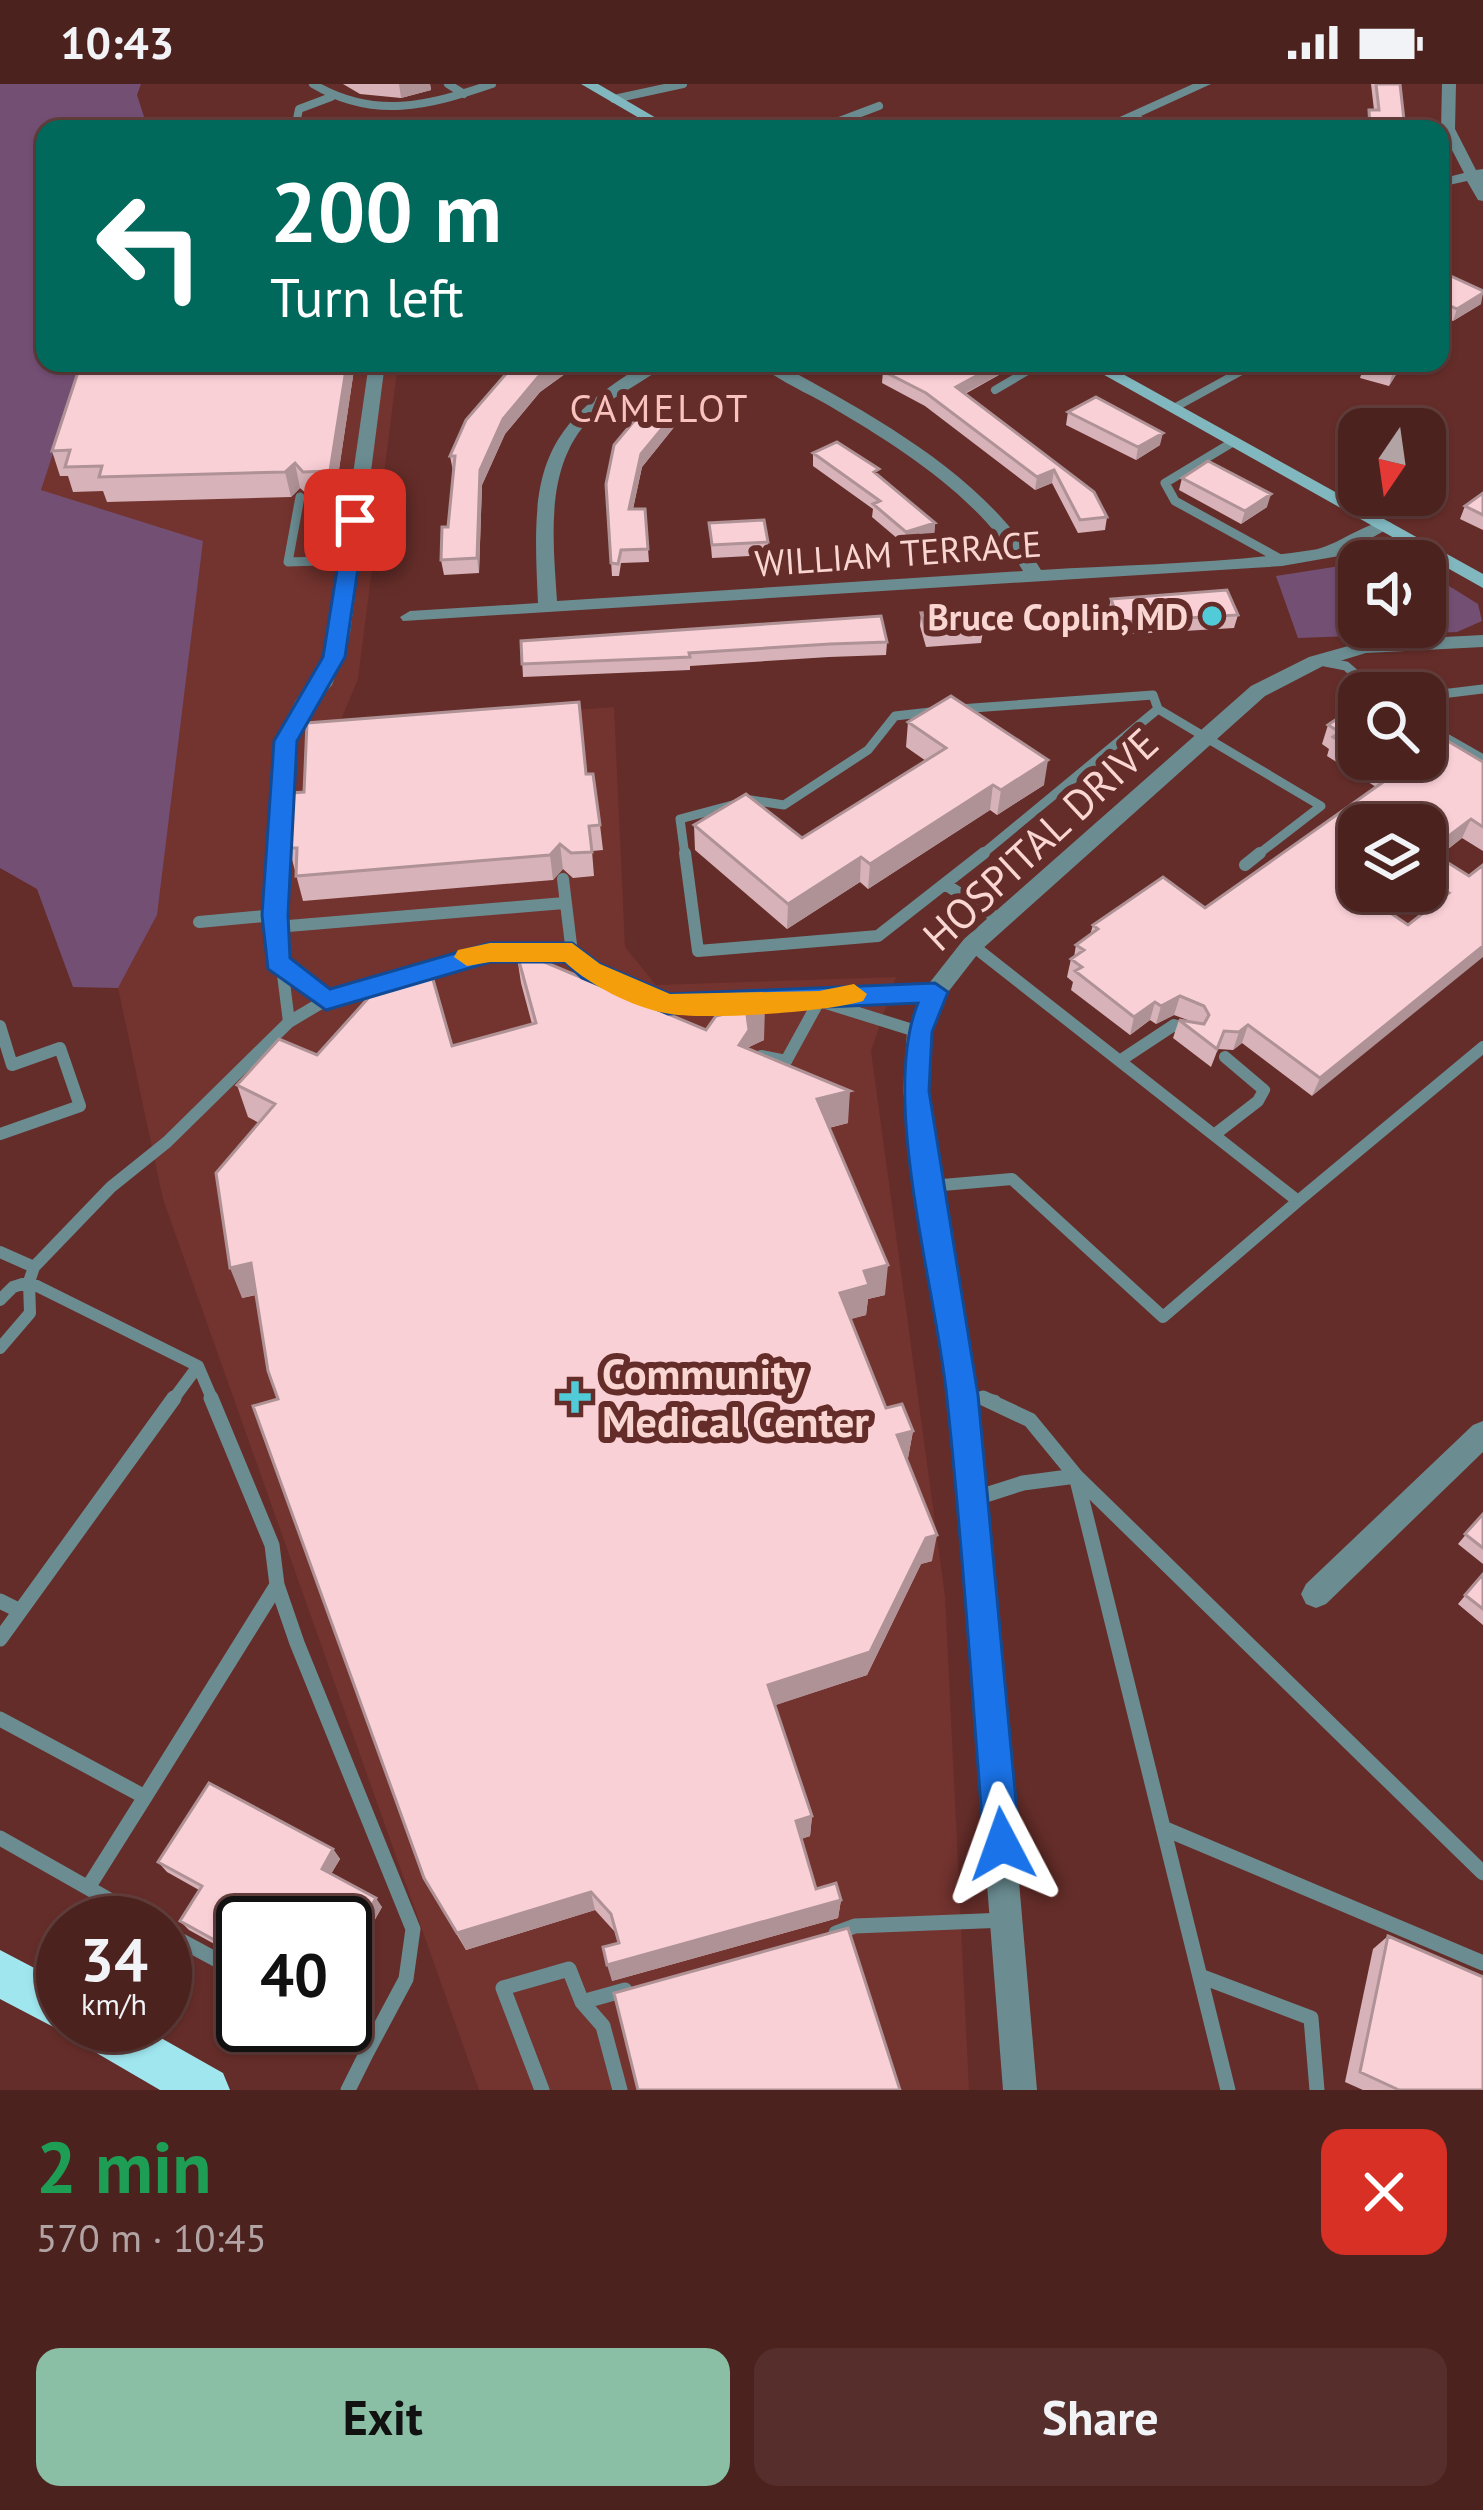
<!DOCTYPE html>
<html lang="en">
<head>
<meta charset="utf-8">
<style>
	:root { --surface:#4c221f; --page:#562f2c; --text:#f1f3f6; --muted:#b2a4a4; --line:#633f3d; --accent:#8abfa5 }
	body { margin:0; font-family:"PT Sans",sans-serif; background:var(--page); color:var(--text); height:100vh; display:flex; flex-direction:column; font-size:45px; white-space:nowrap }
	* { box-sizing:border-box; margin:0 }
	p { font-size:39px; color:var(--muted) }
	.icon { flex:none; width:66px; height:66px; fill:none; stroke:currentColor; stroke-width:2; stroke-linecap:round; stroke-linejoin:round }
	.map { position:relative; height:2006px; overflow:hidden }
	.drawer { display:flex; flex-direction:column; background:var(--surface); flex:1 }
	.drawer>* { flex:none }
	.guide { position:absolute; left:36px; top:36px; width:1413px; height:252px; border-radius:24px; box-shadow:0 3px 9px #0004,0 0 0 3px var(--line); background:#00695c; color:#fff; overflow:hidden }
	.needle { width:78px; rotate:193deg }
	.tools { position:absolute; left:1338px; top:324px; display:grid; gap:24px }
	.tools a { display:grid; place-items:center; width:108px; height:108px; border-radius:24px; background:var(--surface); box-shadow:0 3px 9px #0004,0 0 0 3px var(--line); font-size:60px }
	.speed { position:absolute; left:36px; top:1812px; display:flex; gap:24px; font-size:60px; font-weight:700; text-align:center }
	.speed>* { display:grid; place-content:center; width:156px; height:156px; border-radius:50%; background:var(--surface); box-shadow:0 3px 9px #0004,0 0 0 3px var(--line); line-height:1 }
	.speed small { font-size:30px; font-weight:400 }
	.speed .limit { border:6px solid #111; border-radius:18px; background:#fff; color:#111 }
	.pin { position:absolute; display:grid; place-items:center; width:102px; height:102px; color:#fff; margin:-51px; border-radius:24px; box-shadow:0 6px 18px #0006 }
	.me { position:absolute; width:132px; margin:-66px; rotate:356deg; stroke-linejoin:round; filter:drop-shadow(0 0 9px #0008) }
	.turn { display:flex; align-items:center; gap:42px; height:252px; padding:0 36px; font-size:54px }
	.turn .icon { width:156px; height:156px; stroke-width:2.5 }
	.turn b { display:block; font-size:84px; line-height:102px }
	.round { display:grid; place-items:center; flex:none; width:126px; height:126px; border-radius:24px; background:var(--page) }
	.headline { display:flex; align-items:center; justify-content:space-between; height:204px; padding:0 36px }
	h1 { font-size:72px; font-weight:800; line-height:90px; color:#1e9e55 }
	.cta { display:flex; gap:24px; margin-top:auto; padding:24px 36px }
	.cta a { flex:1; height:138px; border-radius:24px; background:var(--accent); color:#111; font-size:48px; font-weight:800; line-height:138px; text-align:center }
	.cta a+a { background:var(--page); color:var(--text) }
	.status { display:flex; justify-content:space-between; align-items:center; height:84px; padding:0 60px; background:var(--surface); direction:ltr }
	.status svg { height:33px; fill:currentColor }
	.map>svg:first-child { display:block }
	.built { fill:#73332e }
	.green { fill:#744f74 }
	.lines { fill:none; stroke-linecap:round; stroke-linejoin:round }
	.service-far3 { stroke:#6b8d92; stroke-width:8 }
	.service-far2 { stroke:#6b8d92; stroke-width:9 }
	.service-far1 { stroke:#6b8d92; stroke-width:12 }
	.service { stroke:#6b8d92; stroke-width:15 }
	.minor { fill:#6b8d92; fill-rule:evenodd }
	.tertiary { fill:#6b8d92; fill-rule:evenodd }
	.secondary { fill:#81b8bf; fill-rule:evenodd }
	.trunk { fill:#a0e6ef; fill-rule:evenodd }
	.wall { fill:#d7b3b9; fill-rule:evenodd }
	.shaded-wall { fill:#af9296 }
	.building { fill:#fad0d7; stroke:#af9296; stroke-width:3; fill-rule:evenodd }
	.route { fill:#1a73e8; stroke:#114b97; stroke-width:3 }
	.slow { fill:#f59e0b }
	.poi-dot { fill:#52cbd9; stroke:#652d29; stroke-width:4.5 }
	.labels { text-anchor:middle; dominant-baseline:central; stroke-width:12; stroke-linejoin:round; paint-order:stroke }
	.far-street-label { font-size:36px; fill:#fad6d2; stroke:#652d29 }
	.far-poi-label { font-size:36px; font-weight:bold; fill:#fad6d2; stroke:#652d29; text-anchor:end }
	.far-neighbourhood-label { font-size:39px; letter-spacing:3px; fill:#fac2bc; stroke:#652d29 }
	.street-label { font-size:42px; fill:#fad6d2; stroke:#652d29 }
	.poi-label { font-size:42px; font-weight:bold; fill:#fad6d2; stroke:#652d29; text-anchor:start }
</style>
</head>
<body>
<div class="status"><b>10:43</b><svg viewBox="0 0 49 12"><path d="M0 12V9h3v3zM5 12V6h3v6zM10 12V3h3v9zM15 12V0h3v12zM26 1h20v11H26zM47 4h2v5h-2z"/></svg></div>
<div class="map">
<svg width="1483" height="2006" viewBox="0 0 1483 2006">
	<rect width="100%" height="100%" fill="#652d29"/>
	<path class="built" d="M83,279h315l-40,316 -20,48 276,-20 11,240 31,38 240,-8 -25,74 74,545 24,494h-490l-316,-891 -45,-211 39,-73 -116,-425z"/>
	<path class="green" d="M0,0h141l-4,11 11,34h-103v234h38l-42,127 162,51 -46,374 -39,73 -45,-1 -36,-98 -37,-21z
		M1359,479v64h66v-56l53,33 4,17 -25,11 -159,6 -22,-62z"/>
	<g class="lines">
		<path class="service-far3" d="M313,0c61,36 115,22 179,0
			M448,0l16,10
			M614,15l69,-15
			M295,45l4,-20 32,-12
			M818,45l61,-23
			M995,306l46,-27
			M1174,324l82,-45"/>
		<path class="service-far2" d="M1233,358l-68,41 10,18 107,59
			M1425,391l11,-6
			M300,413l-12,65 62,-2
			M1361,430l31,-19
			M1320,577l26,5 31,27
			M1425,612l58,-7
			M959,625l194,-14 5,14
			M1425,642l58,33
			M279,772l6,-115
			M685,772l-5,-37 71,-19 33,5 84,-55 27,-34 44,-5
			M980,772l178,-147 163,97 -65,50"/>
		<path class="service-far1" d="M279,769l1,98 9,71
			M685,769l13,98 180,-15 106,-83
			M1245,781l15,-12
			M563,795l9,74 19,18 77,33 267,-12
			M945,800l55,36
			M199,838l76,-7
			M276,843l288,-24
			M278,879l48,37
			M826,919l93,29
			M0,942l12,39 48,-17 20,58 -80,28
			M761,972l25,5 33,-60
			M1121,976l53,-35 18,8
			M1214,1051l44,-34 6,-11 -39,-33
			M931,1102l81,-7 151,138 135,-116 -326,-256
			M1298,1117l185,-154
			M0,1168l34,15
			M0,1216l13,-13 16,-5 169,84 -26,35
			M0,1264l30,-35 -1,-31 5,-15 77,-80 56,-45 122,-120 37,-22 143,-44 103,-3
			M198,1282l15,35
			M964,1311l31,6"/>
		<path class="service" d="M211,1314l61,147 5,40 20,58 116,286 -7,50 -39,73
			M983,1314l47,22 46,56 152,614
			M973,1415l50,-16 53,-7 407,397
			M0,1517l20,10
			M0,1555l174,-241
			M0,1635l145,78 -56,89
			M145,1713l132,-212
			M1163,1744l320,135
			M0,1754l150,85
			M165,1848l78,42
			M836,1849l19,-7 151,-6
			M1200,1892l111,42 6,72
			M582,1918l43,-12
			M326,1941l41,27 -19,38
			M542,2006l-39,-102 66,-19 13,33 21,24 17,64"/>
		<path class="minor" d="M1193,0h18l-70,32 24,13h-18l-17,-8 -18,8h-19z
			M1442,0h14l-1,45 21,41 7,-1v32l-5,-1 -11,-19 -27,6v-8l24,-6 -23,-44z
			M369,279h16l-35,271 -18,51 -21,23 -19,38 -7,2 -10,-7 21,-41 17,-17 17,-49z
			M647,279h20c-21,19 -49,29 -70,49 -54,48 -44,125 -40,189l466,-30c-44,-74 -122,-123 -195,-166 -23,-13 -51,-25 -71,-42h20c97,53 206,111 264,207 90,-6 182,-6 271,-20 27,-4 53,-30 78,-28l3,4 -54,30 -57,10 -879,55 -3,-4 10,-6 128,-8c-6,-123 -5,-174 109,-240z
			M1483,1337v31l-157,152 -10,4 -10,-4 -5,-10 5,-10 167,-159z"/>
		<path class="tertiary" d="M1483,551v12l-117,6 -43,13 -58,30 -285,255 -35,45 -14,36 -4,59 50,304 60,695h-34l-54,-695 -46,-304 4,-59 20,-46 37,-47 287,-253 58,-29 57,-16z"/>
		<path class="secondary" d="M581,0h17l77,45h-17z
			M1083,279h20l380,211v14z"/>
		<path class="trunk" d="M0,1866l63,33v42h75l85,48 7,17h-70l-84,-49 -6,-12 -7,3 -63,-33z"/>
	</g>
	<path class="wall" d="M343,0h87l1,6 -30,8 -41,-4z
		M1371,0h29l5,45h-39l3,-19h5z
		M1440,187l41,33 -28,17 -13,-6z
		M355,279l-20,133h-26l-9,-8 -9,9 -184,5 -4,-11 -30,1 -5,-16h-8l-8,-25z
		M518,279h62l-40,29 -35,42 -23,51 -3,88 -35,2 -3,-15 7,-33 5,-56 -3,-15z
		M899,279h116v3l-50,28 142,123 -2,13 -27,3 -26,-50 -17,7 -110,-84 -43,-23 1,-12z
		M1365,279h38l-14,23 -29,-8z
		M679,324v13l-37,46 -9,42h12l4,53 -28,1 -2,13h-7l-6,-92z
		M1068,328l92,33 -24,15 -70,-35z
		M813,369l65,23 57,47 -1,13 -29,9 -33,-28 1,-8 -60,-43z
		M1182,394l85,29 -26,17 -62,-34z
		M1483,409v37l-23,-11 5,-13z
		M709,439l59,19v13l-56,3z
		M1111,515l127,16 -4,13 -117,7 -9,-23z
		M921,529l62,18 -2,12 -55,4 -6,-21z
		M521,557l366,1 -1,13 -57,2 -139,9v4l-167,7z
		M1359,620v55h66l58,3v89l-21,-13 -24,19 31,19 -157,220 -70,-53 -9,7 -15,-1 -7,18 -38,-29 6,-18 14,2 -19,-7 -18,9 -6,-4 -20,15 -59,-45 2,-8 -6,-5 4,-18 3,-2 2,-12 14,-10 3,-10 112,-17 171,-121 -49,-31 2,-7 -7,-5 6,-19zM1425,741v66h-16l23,15 -24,19 -32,-22z
		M908,638l136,63 -47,30 -7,-5 -122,79 -8,-7 -73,47 -92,-79 -1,-25 108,13 124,-77 -20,-14z
		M586,690l14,51 3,25 -11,1 2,25 -21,2 -10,-9 -10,11 -250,21 -14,-53z
		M516,866l190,80 26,-17v-19l32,46 -15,7v2l99,74 -19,5 56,167 -17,4 -2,16 -16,4 36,89 27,23 -5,27 -2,1 26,102 -11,3 -54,111 -92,30 37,111 -2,20 -9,3 15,50 25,11 -3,18 -226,63 6,-38 -3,-11 -20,-22 -129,40 -32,-54 -10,-18 -146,-479 -22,-104 -14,3 17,-175 -11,-6 -11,-32 80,-30 135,-9 80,-22 -11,-41z
		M1483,1430v50l-25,-20z
		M1483,1490v51l-25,-21z
		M333,1765l7,10 -9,15 51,33 -24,43 4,2 6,9 -21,39 -2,-1v-76h-84l-11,-6 -21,35 -40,-22 -9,-9 19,-31 -32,-18 -9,-10z
		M1388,1852l95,154h-120l-18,-8 28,-133z"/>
	<path class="shaded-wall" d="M399,0h31l1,6 -30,8z
		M1483,209l-2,11 -28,17 4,-12z
		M347,279h8l-20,133 -5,-25z
		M558,279h22l-40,29 -35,42 -23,51 -3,88 -2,-15 3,-88 23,-51 35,-42z
		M1000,279h15v3l-61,33 2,-12z
		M1397,279h6l-14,23 5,-19z
		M679,324v13l-37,46 -12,55 -1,-13 12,-55z
		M1163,349l-3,12 -24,15 2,-13z
		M295,379l5,25 -9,9 -6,-25z
		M1054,386l-2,13 -17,7 2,-13z
		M1271,410l-4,13 -26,17 4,-13z
		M935,439l-1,13 -29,9 1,-13z
		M1048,676l-4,25 -47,30 4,-25z
		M993,701l-3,25 -122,79 2,-25z
		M1471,735l-9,19 -37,29 4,-16z
		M560,760l3,25 -10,11 -3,-25z
		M861,773l-1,25 -73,47 1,-25z
		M1375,807h17l-33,25 8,-19z
		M1483,862v11l-171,139 8,-18z
		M1180,912l-6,19 -18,9 5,-18z
		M1155,918l-5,18 -20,15 4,-18z
		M765,923l-1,33 -15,7v15l-10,-17 8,-30z
		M1248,941l-6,18 -9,7 6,-18z
		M850,1007l-2,32 -33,8 2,-32z
		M251,1179l12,30 -21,5 -12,-30z
		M888,1181l-3,30 -17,4 -2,16 -29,8 3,-30 24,-22z
		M913,1347l-5,27 -15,5 4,-28z
		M937,1451l-5,26 -11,3 -54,111 -100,33 1,-23 158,-147z
		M812,1732l-2,20 -16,5 2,-20z
		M333,1765l7,10 -12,20 -6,-10z
		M591,1808l4,18 -129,40 -9,-17z
		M376,1814l6,9 -27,46 -6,-8z
		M841,1816l-3,18 -226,63 -5,-16z
		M242,1823l8,10 -4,6h-3v5l-14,24 -9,-9z
		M362,1868l6,9 -21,39 -2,-2v-14z"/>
	<path class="building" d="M1376,0h24l5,45h-35l-1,-19h10z
		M1440,187l43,20v2l-26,16 -17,-8z
		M81,279h266l-17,108 -27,1 -8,-9 -10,9 -186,5 3,-11 -37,1 5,-17 -18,1z
		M518,279h40l-20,14 -35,42 -23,51 -3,88 -36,2 1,-33h6l7,-71h-5l16,-36 45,-52z
		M899,279h101l-44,24 138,105 13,25 -27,3 -26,-50 -17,7 -111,-84 -43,-22z
		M1096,313l67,36 -25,14 -70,-35z
		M650,318l29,6 -38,46 -12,55h16l3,40 -27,1 -3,14 -7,-1 -5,-79 8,-39z
		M837,358l42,27 -5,3 61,51 -29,9 -33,-28 7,-3 -67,-48z
		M1208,377l63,33 -26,17 -63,-33z
		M1483,409v22l-18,-9z
		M764,436l4,22 -56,3 -3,-22z
		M1227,506l11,25 -119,7 -8,-23z
		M977,526l6,21 -56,3 -6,-21z
		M881,532l6,26 -57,2 -141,9 1,4 -168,7 -1,-23z
		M951,612l97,64 -47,30 -8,-5 -123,79 -9,-7 -73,47 -94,-79 52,-31 56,44 144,-90 -38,-26z
		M579,618l7,72h7l7,51 -11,1 3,26 -21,1 -11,-9 -10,11 -254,21 1,-28h-8l2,-55 13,-1 3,-69z
		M1359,620v49l-26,-16 7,-5 -12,-7z
		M1436,650l47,28v65l-12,-8 -42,32 40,25 14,-11v81l-163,132 -72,-53 -9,7 -15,-1 -7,18 -38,-29 25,4 5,-9 -5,-9 -24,-10 -19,10 -6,-4 -21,15 -59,-46 7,-4 -11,-8 13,-9 -8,-5 22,-16 -5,-4 70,-48 42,31 188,-133 -25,-16h57v-24l5,3zM1359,741h66v53l24,15 -41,32 -41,-28 8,-6h-16z
		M516,866l190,80 10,-14 17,-4 -1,-18 33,13 -18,8 2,15 -10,15 111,46 -33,8 71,166 -24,6 5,14 -29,8 46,115 16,-4 11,27 -16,4 40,100 -11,3 -56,114 -102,33 44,131 -16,5 20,68 20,-6 5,17 -234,65 -4,-18 16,-4 -8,-29 -20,-22 -134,41 -33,-55 -171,-472 25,-7 -10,-28 -17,-108 -21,5 -14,-95 59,-69 -38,-19 42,-46 38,16 64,-71 51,-8 20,70 84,-23z
		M1483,1430v34l-18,-14z
		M1483,1490v35l-18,-14z
		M209,1699l124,66 -11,20 54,29 -27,47 13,7 -17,32v-61h-75l-28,-16 -22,36 -40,-22 22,-35 -44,-24z
		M848,1844l52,162h-262l-24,-97z
		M1388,1852l95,41v113h-84l-39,-18z"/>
	<path class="route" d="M355,430l10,6 -20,137 -48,84 -9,174 2,43 40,31 160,-46h82l28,21 70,30 265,-11 13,9 -16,40 -3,59 49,304 42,449 -5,13 -13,5 -13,-5 -5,-13c-12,-148 -21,-297 -37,-445 -10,-107 -68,-301 -29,-396l-250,11 -86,-36 -17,-16h-75l-164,48 -58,-41 -6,-54 12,-174 49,-84 22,-137z"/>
	<path class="slow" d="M490,859h82l28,21 70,30 149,-3 35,-7 13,10 -4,7c-35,11 -162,20 -198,12 -32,-6 -76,-28 -100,-51h-75l-23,4 -13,-9 4,-7z"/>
	<g class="poi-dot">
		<circle cx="1212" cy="532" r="12"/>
		<path d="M569 1295h12v12h12v12h-12v12h-12v-12h-12v-12h12z"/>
	</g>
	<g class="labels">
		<g class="far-street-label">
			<text transform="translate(898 469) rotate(-4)">WILLIAM TERRACE</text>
		</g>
		<g class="far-poi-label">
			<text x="1188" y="532">Bruce Coplin, MD</text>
		</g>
		<g class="far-neighbourhood-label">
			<text x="660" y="323">CAMELOT</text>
		</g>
		<g class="street-label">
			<text transform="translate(1040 755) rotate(-43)">HOSPITAL DRIVE</text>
		</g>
		<g class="poi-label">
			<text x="602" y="1289">Community<tspan x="602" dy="48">Medical Center</tspan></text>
		</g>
	</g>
</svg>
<div class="tools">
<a><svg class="needle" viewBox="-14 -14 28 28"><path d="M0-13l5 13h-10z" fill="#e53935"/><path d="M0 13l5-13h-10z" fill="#b2a4a4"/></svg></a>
<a><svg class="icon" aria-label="sound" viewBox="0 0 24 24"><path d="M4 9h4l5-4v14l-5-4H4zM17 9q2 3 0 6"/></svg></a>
<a><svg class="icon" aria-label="search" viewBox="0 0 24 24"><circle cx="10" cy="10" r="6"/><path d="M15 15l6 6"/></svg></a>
<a><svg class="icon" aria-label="layers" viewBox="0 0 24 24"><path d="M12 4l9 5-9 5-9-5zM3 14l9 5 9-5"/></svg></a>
</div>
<div class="speed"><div>34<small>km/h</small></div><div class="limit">40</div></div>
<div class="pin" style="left:355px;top:436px;background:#d93025"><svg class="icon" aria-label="arrive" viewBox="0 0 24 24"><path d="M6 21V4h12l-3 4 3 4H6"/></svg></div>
<svg class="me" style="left:1002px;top:1760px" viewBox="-20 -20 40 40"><path d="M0-17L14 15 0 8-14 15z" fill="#1a73e8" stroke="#fff" stroke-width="4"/></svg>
<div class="guide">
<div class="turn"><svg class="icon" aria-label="left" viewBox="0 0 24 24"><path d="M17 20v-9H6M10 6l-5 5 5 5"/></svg><div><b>200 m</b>Turn left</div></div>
</div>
</div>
<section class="drawer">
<div class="headline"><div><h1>2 min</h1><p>570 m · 10:45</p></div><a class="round" style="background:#d93025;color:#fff"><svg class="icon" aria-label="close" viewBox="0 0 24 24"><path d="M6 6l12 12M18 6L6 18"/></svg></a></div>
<div class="cta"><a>Exit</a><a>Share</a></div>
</section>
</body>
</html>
